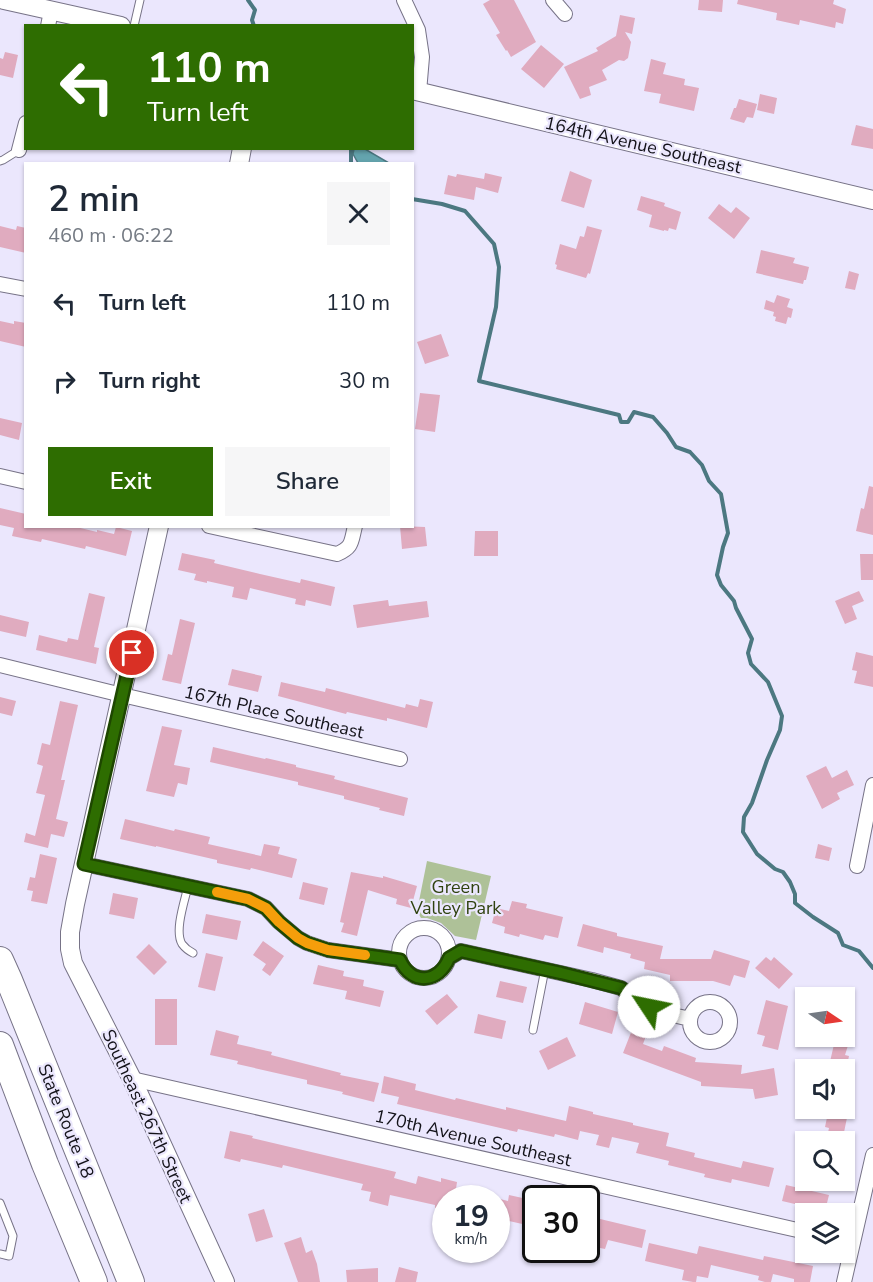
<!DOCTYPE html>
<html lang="en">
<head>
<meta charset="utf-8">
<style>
	:root { --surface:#fff; --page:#f6f6f7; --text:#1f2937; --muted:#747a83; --accent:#2e6d01 }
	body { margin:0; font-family:"Nunito Sans",sans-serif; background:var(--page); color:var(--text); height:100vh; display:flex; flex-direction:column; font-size:22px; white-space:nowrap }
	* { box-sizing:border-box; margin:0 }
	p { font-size:20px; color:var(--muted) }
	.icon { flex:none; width:33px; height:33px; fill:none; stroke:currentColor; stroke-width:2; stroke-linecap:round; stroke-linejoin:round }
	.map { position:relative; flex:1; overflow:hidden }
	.side { position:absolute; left:24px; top:162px; width:390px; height:366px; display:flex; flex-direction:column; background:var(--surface); border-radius:0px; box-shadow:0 2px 4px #0004 }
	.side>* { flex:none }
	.hud { position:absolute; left:24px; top:24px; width:390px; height:126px; border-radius:0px; box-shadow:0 2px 4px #0004; background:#2e6d01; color:#fff; overflow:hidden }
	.needle { width:39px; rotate:103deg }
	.fabs { position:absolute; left:795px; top:987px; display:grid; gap:12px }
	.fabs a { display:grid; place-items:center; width:60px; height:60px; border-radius:0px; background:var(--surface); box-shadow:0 2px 4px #0004; font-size:30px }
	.speed { position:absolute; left:432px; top:1185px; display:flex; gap:12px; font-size:30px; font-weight:700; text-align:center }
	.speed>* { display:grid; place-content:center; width:78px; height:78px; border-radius:50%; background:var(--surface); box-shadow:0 2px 4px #0004; line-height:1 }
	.speed small { font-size:15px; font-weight:400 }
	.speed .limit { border:3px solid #111; border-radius:9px; background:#fff; color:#111 }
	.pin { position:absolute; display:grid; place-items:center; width:51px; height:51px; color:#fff; margin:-26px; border:3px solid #fff; border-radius:50%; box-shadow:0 2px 6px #0007 }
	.me { position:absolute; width:66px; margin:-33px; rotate:304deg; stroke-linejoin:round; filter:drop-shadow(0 0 4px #0008) }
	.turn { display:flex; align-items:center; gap:21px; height:126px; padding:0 24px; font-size:27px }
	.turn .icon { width:78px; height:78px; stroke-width:2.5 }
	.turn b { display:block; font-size:42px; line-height:51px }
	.round { display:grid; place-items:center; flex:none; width:63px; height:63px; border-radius:0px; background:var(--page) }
	.headline { display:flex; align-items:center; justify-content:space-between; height:102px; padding:0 24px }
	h1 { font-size:36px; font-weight:600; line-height:45px }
	.primary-button { display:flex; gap:12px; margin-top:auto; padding:12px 24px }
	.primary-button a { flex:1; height:69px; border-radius:0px; background:var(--accent); color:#fff; font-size:24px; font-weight:600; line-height:69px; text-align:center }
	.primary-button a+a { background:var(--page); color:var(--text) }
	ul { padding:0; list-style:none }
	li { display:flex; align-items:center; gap:18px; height:78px; padding:0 24px }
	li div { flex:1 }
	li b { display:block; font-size:22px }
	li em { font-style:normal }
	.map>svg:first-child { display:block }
	.green { fill:#aec198 }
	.water { fill:#64a4ae; stroke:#4c7881; stroke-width:1.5 }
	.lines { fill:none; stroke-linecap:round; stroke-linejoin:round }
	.stream { stroke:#4c7881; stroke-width:4 }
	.building { fill:#e0abbf }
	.service-casing { stroke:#777387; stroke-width:9 }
	.minor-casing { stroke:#777387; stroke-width:16 }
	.tertiary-casing { stroke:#777387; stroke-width:20 }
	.motorway-casing { stroke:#777387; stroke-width:28 }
	.service { stroke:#fff; stroke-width:7 }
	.minor { stroke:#fff; stroke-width:14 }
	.tertiary { stroke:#fff; stroke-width:18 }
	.motorway { stroke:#fff; stroke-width:26 }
	.route-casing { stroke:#1e4701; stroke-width:15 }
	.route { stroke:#2e6d01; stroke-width:10 }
	.slow { stroke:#f59e0b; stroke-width:10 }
	.labels { text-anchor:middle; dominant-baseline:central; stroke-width:4.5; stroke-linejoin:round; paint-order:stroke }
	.street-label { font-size:18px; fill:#131219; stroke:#ebe7fd }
	.park-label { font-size:18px; fill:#2f420f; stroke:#ebe7fd }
</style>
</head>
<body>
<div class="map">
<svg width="873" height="1282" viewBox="0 0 873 1282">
	<rect width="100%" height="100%" fill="#ebe7fd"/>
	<path class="green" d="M427,861l64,15 -15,64 -21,-4 -14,-13 -14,-5h-6l-4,-7z"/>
	<path class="water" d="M354,149h11l24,14h-31l-5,-9z"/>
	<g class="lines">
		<path class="stream" d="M248,0l7,10 -3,10 2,6
			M351,164v-16
			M412,199l30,5 23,7 29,33 5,23 -3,40 -17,74 140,34 2,7h7l6,-10 19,5 14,16 9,14 14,5 12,13 7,16 12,13 7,39 -5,14 -6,28 4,10 13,16 2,7 16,31 -4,14 3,11 17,18 14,34 -2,14 -13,30 -15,43 -8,14 -1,15 14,22 18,15 8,3 7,10 5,12v9l18,14 25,16 5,12 16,6 14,17"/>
	</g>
	<path class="building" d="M490,0h24l22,42 -25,15 -4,-7 -1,1 -10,-16 4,-2 -17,-29z
		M699,0h24l-1,12 -24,-2z
		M738,0h96l-1,4 13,5 -3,15 -7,-2 -1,6 -35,-8 -1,5 -23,-5 1,-7 -40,-9z
		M620,15l15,3 -3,16 -7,-2 6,10 -3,16 -4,3 -5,-1 -17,10 5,10 -18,7 2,8 -11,4 -16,-32 34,-16 -2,-3 20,-12z
		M541,45l23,19 -20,24 -23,-19z
		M5,52l13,3 -5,23 -13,-3v-17l3,1z
		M651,59l15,4 -3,11 22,5 -1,6 15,3 -5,23 -35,-8 2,-9 -17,-3z
		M760,94l17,4 -3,16 -17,-4z
		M739,99l18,5 -4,14 -6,-1 -3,6 -14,-4 4,-11h2z
		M856,125l17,4v20l-22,-4z
		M570,171l22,9 -8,28 -23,-7z
		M485,173l17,4 -4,16 -22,-6 -2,13 -30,-6 4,-19 8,2 1,-3 27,5z
		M641,196l24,7 -1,3 17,6 -5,18 -7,-2 -1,3 -4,-1v1l-15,-4 3,-12 -15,-5z
		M719,204l12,9 5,-6 14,11 -16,21 -26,-21z
		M0,226l16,4 1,-4 9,2v25l-26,-6z
		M587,226l15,4 -12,44 -2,-1 -2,5 -30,-9 1,-4 -2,-1 5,-20 16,5 4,-13 4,1z
		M761,250l34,8 -2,5 16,4 -3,13h-2l-1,4 -47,-11z
		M849,271l10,3 -4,16 -10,-2z
		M777,295l13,4 -3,8 6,2 -2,9 -3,-1 -2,7 -11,-3 1,-4 -3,-1 1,-4 -10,-3 2,-9 8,3z
		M0,321l14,3v-3l12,2v24l-26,-6z
		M441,334l8,22 -24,8 -8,-22z
		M420,393l20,2 -5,37 -20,-3z
		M0,418l22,5 -3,17 -19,-5z
		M869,486l4,1v48l-17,-4 5,-23 3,1z
		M0,508l26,6v12h46l25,6v-2l17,4 2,-7 16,4 -6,25 -40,-10 -1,3 -43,-10 -1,3 -29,-6 2,-8 -14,-3z
		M400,526l25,1 2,19 -25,3z
		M475,531h23v25h-24z
		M182,553l33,7 -1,3 46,11 40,9 1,-4 34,8 -4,19 -25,-6 -1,6 -10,-2 1,-5 -46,-11 -3,12 -15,-3 2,-10 -27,-6v2l-13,-3 2,-6 -18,-4z
		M860,554h13v26h-12z
		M859,591l5,10 -12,5 5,13 -12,5 -10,-23z
		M89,593l16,4 -11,50 5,1 -3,16 -60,-14 3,-15 28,7 1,-4 10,2z
		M388,600l1,6 38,-5 2,16 -72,11 -4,-23z
		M0,615l29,7 -3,15 -26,-6z
		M180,619l15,4 -14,61 -19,-4 6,-26 4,1z
		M856,652l17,4v31l-19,-4 3,-12 -5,-1z
		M232,669l30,7 -4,16 -30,-7z
		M281,682l44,10 1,-4 79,20 1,-4 12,3 2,-8 13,3 -6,26 -40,-10v3l-40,-9 -1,2 -68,-18z
		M0,697l16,4 -4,15 -12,-3z
		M60,701l18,4 -17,75h4l-9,39 12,3 -4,15 -13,-3 -3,14 -24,-6 2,-9 9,3 10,-41 -9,-2 7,-27 -6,-2 5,-21 8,2z
		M162,726l20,4 -8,35 16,3 -3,17 -9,-2 -4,14 -28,-6z
		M213,747l52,12 1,-1 30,7v2l39,9 -1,3 74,19 -4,18 -25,-6 1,-2 -36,-9v-3l-46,-11v-3l-88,-20z
		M826,766l6,12 15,-8 7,15 -17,8 3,6 -18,10 -16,-33z
		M125,819l49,12 1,-2 35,8 -2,7 53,12 3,-12 16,3 -2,7 19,5 -5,19 -41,-10 -1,2 -33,-7v-3l-61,-14v1l-36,-8z
		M818,844l14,4 -3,13 -14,-3z
		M40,854l17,4 -10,46 -16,-3 2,-10 -6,-1 3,-13 5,1z
		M351,872l32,6v-2l34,10 -6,22 -15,-4 1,-5 -29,-9 -11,46 -16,-4 3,-9 -4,-1z
		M303,882l25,6 -4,17 -25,-6z
		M113,893l25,5 -4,21 -25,-5z
		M512,901l15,3 -1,4 37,9 -5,21 -13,-3 -2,5 -23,-6 -1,3 -15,-4 1,-6 -13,-4 4,-15 13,3z
		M206,914l35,7 -4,19 -35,-7z
		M583,924l34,9v3l46,10 -3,13h51l3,-9 36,11 -5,17 -11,-3 -4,11 -17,-5h-43v-6l-26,-6 1,-7 -15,-4 1,-4 -27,-7 -1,6 -26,-7z
		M263,941l21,15 -14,20 -8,-6 4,-6 -13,-9z
		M149,944l18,18 -13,13 -18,-18z
		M206,953l17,4 -8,34 -17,-4z
		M766,957l5,4 3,-4 19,17 -14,15 -24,-21z
		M318,965l26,6 -1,5 21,4 -1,6 21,5 -4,16 -35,-8 2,-8 -34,-7z
		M500,981l27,6 -4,16 -27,-6z
		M447,994l11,13 -21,18 -12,-14z
		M155,999h22v46h-22z
		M766,1000l22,6 -10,44 -16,-4 3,-10 -8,-2z
		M585,1002l33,10 -6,22 -33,-10z
		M478,1014l28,7 -4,18 -28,-6z
		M216,1030l23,6 -2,8 35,8 -1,3 70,18 -1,2 39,8 -5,19 -32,-8 1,-2 -36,-8v-4l-70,-16 1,-3 -28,-6z
		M632,1030l14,6 -3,8 19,7 2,-5 32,12 -1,4 47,3 -1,9 33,-6 4,27 -23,4 -2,-10 -52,-3v-4l-78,-29z
		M836,1036h15l-6,19 4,1 -3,14h-18z
		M567,1037l9,19 -28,14 -9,-19z
		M384,1076l32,8 -1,6 40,10 1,-2 50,12v-3l60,14 3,-15 24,6v2l40,9v2l36,8 -3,13 29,7 -1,4 47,11 2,-7 31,7 -5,19 -37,-8 -1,4 -27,-6 1,-3 -37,-9 1,-4 -33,-8 3,-10 -27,-6 -3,11 -13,-3 3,-10 -19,-4 -2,9 -23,-6 -1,3 -36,-8 -1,3 -120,-28 2,-7 -18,-4z
		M829,1108h20l-7,34h-16l3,-14 -4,-1z
		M230,1131l23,5 -1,2 144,34 -2,6 22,6 2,-8 23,6v-4l16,4 -1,7 24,5v4h-34v12l-11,-2v-3l-45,-10 -2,11 -19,-5 2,-9 -10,-2 2,-6 -80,-19 -1,3 -41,-9 -1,3 -16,-4z
		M786,1185l43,10 -4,16 -43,-10z
		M509,1195l27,6v16h-3l-2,9 -35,-8v-20l12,3z
		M264,1209l9,28 -17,5 -8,-28z
		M596,1218l50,12 -4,18 -34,-8 -3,9 -19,-4v-17l7,1z
		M301,1237l5,16 6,-3 5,14 3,18h-22l-14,-39z
		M649,1243l48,11 2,-8 64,14 1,-4 49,10 -3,16h-16v-3l-21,-5 -2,8h-6l-7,-2 1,-4 -48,-11 -3,13 -11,-2 -1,6h-3l-11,-2 2,-10 -39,-9z
		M399,1267l19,5 -2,10h-21z
		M378,1268v14h-31l-1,-12z"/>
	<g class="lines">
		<defs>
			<path id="service" d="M134,26l6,-26
				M0,161l3,-1 16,-10
				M188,886c-3,14 -14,45 -6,58 3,4 7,7 11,9
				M533,1030l12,-61
				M0,1203l13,33 -4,20 -9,-2"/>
			<path id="minor" d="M404,0l14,30 4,27 -3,35
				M553,0l12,14
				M48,26l3,-15
				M19,150l7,-27
				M0,284l26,5
				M0,476l26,6
				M209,526l128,28c16,-7 14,-12 18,-28
				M0,665l122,30 278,64
				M84,864l164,35 18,9 13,14 19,16 9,5 21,7 72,10
				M857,866l16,-81
				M399 953a25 25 0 1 1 50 0a25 25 0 1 1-50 0Z
				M449,958l12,-7 131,29 29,8 16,12 23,12 30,7
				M690 1022a20 20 0 1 1 40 0a20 20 0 1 1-40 0Z
				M132,1079l674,153
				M844,1282l29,-127"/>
			<path id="tertiary" d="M4,0l117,26
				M412,90l461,110
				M239,164l3,-16
				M159,526l-84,378 -5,28v17l3,14 59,116 93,203"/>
			<path id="motorway" d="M0,960l9,20 122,302
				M0,1045l45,119 49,118"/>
		</defs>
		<use href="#service" class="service-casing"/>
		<use href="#minor" class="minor-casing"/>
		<use href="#tertiary" class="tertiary-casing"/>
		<use href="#motorway" class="motorway-casing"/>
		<use href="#service" class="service"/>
		<use href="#minor" class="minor"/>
		<use href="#tertiary" class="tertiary"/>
		<use href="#motorway" class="motorway"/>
	</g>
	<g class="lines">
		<defs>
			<path id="route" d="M132,653l-48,211 164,35 18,9 13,14 19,16 9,5 21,7 72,10c12,26 39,23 49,-2l12,-7 100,22 60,15 28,19"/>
		</defs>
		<use href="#route" class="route-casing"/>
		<use href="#route" class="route"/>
		<path class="slow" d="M217,892l31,7 18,9 13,14 19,16 9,5 21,7 37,5"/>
	</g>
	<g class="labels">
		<g class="street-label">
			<text transform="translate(643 145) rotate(13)">164th Avenue Southeast</text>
			<text transform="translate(274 712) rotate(13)">167th Place Southeast</text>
			<text transform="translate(147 1116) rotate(65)">Southeast 267th Street</text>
			<text transform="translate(66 1121) rotate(68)">State Route 18</text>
			<text transform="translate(473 1138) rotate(13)">170th Avenue Southeast</text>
		</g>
		<g class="park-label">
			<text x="456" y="887">Green<tspan x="456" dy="21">Valley Park</tspan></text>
		</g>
	</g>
</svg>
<div class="fabs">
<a><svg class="needle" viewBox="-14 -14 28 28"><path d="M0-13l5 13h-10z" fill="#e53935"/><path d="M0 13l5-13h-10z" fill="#747a83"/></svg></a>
<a><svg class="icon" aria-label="sound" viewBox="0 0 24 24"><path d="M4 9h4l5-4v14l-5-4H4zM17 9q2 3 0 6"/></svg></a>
<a><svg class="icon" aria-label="search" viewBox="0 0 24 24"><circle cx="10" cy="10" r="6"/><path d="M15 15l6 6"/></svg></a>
<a><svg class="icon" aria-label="layers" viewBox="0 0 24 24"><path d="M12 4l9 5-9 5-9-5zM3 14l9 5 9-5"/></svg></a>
</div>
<div class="speed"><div>19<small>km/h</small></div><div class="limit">30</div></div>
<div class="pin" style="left:132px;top:653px;background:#d93025"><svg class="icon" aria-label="arrive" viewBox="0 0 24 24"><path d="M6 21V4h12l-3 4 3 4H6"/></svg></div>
<svg class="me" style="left:649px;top:1007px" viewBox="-20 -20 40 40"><circle r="19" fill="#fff"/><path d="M0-13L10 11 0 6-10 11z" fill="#2e6d01"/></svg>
<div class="hud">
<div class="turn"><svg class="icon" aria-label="left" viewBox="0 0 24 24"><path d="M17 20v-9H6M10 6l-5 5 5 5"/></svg><div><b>110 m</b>Turn left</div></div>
</div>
<section class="side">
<div class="headline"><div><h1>2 min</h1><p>460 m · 06:22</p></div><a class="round"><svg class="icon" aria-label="close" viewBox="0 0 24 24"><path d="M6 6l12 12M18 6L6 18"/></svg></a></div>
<ul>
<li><svg class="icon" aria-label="left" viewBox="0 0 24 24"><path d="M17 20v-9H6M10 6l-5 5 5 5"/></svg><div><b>Turn left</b></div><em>110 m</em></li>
<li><svg class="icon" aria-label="right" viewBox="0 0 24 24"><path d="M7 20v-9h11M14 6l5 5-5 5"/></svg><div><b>Turn right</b></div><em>30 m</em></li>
</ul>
<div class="primary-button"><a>Exit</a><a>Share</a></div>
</section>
</div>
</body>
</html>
